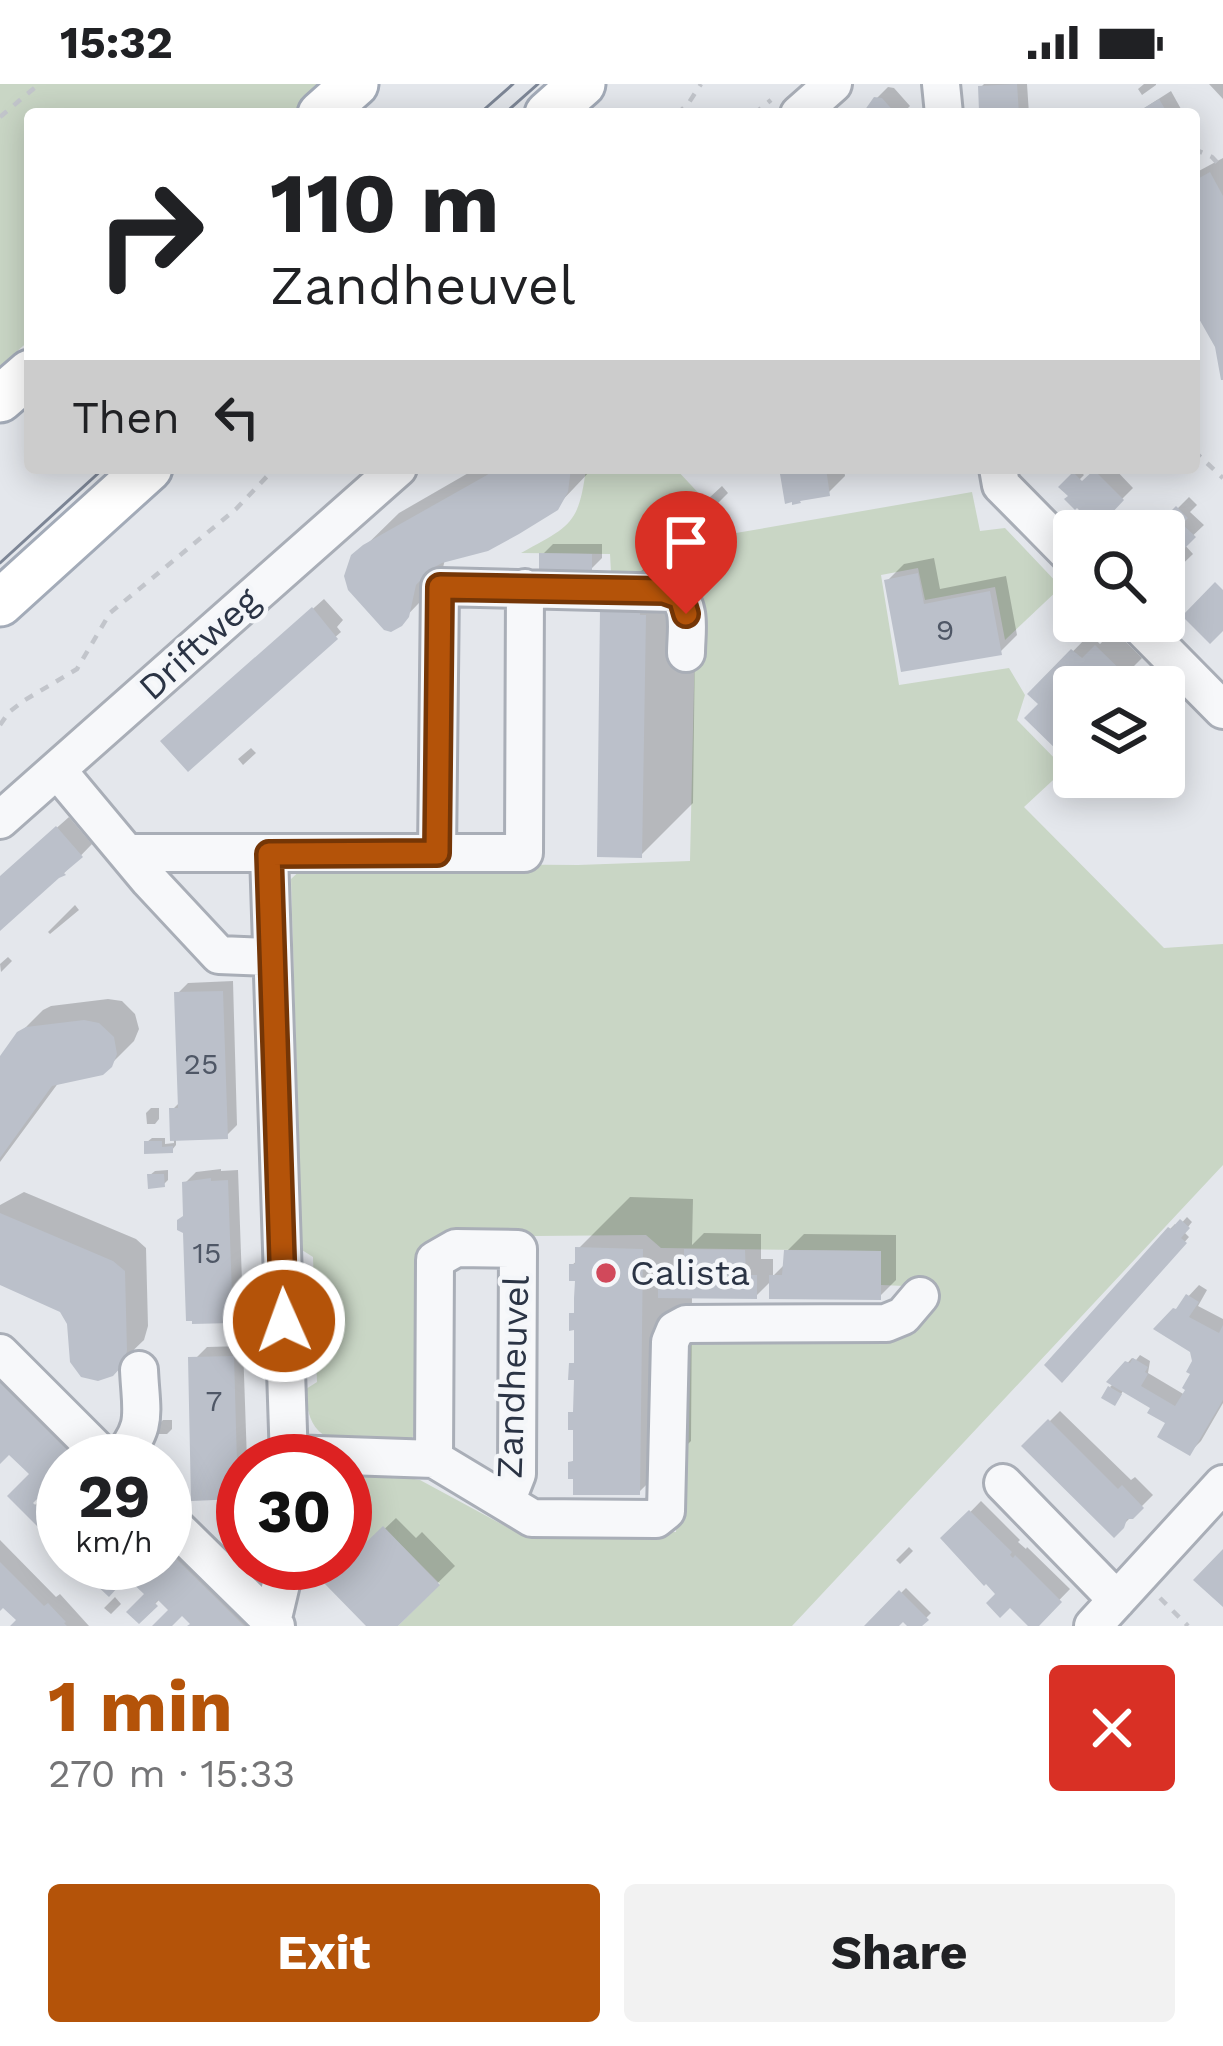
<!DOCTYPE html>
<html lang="en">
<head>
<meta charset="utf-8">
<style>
	:root { --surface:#fff; --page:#f2f2f2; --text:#202124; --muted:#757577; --accent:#b45309 }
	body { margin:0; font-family:"Work Sans",sans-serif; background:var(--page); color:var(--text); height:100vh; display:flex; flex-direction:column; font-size:45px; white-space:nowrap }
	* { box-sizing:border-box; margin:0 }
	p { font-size:39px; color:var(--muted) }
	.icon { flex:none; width:66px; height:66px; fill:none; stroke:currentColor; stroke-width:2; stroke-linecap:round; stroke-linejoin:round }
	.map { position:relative; height:1542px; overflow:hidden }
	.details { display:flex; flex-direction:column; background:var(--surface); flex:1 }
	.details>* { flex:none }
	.hud { position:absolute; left:24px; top:24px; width:1176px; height:366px; border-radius:12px; box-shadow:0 6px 30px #0003; background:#fff; color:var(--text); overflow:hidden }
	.fabs { position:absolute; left:1053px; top:426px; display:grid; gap:24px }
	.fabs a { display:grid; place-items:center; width:132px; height:132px; border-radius:12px; background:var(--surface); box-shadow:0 6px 30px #0003; font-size:60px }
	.speed { position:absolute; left:36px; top:1350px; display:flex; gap:24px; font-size:60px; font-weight:700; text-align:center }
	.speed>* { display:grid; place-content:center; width:156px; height:156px; border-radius:50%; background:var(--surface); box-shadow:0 6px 30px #0003; line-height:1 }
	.speed small { font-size:30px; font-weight:400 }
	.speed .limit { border:18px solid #d22; background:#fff; color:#111 }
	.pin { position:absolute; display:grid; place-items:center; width:102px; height:102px; color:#fff; margin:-123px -51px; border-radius:50% 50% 50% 0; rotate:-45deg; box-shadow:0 0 12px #0007 }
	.pin .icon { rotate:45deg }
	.me { position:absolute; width:132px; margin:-66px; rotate:358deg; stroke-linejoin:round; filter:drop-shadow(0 0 9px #0008) }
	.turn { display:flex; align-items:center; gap:42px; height:252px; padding:0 48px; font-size:54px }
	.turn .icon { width:156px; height:156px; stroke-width:2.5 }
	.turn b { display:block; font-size:84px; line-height:102px }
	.then { display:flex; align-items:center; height:114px; padding:0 48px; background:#0003; gap:24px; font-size:45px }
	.round { display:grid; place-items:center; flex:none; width:126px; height:126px; border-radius:12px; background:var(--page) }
	.overview { display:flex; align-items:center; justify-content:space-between; height:204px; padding:0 48px }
	h1 { font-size:72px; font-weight:700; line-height:90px; color:var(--accent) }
	.button { display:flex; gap:24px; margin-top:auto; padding:24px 48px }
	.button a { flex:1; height:138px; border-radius:12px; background:var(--accent); color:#fff; font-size:48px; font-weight:700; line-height:138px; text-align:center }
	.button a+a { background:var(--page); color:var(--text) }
	.status { display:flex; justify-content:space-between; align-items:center; height:84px; padding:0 60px; background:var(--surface); direction:ltr }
	.status svg { height:33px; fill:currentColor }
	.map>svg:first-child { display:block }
	.green { fill:#c9d6c5 }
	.shadow { fill:#0003 }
	.building { fill:#bbc0ca; fill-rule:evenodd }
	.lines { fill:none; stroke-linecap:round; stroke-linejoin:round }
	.minor-casing { stroke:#a9aeb7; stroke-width:42 }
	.major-casing { stroke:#a3abb8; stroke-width:51 }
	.path { stroke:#c2c5cb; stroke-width:4.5; stroke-dasharray:9 9; stroke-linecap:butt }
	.minor { stroke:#f7f8fa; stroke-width:36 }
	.major { stroke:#fff; stroke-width:45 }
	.tram { stroke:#7d8696; stroke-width:3 }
	.route-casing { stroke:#753606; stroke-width:30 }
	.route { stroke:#b45309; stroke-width:21 }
	.poi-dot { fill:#d1495b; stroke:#f4f6f9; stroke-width:4.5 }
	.labels { text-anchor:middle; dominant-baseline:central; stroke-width:9; stroke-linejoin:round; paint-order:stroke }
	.number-label { font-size:30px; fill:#4f5766 }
	.street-label { font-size:36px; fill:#2b3445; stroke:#f4f6f9 }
	.poi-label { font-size:36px; fill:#2b3445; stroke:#f4f6f9; text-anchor:start }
</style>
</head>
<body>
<div class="status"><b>15:32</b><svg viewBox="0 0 49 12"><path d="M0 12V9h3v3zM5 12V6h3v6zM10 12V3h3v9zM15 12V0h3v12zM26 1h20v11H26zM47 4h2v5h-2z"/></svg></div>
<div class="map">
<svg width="1223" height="1542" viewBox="0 0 1223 1542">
	<rect width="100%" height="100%" fill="#e4e7ec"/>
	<path class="green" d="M0,0h324l-33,30h-261v226l-30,26z
		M586,384h89l61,65 236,-41 8,39 25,-3 56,59 -56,53 -10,-53 -70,13 -7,-32 -37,7 18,110 110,-17 16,27 -8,25 48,49 -41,38 140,141 59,-4v221l-431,461h-394l42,-42 -57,-57 -59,56 -6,-1v-19h27v-86l51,-1 24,4 98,53 158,-1 6,-181 11,-12h189c37,-5 47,-14 47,-52l-48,-2 -1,-34 -219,-3 -15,-13 -201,2 -28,194 -8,11c-51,-1 -103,16 -103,-53l11,-7 -1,-28 6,-2 -3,-65h-5l-1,-30 -11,-7 -11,-371 15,-14 11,-2 261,2 112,-4 6,-265 5,-15 -24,-11 -9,4 -57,-2 -1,-18 -89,-1c49,-27 58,-28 65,-85z"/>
	<path class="shadow" d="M984,0h43l2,30h-42l-6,-27z
		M1144,0h12v1l-14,10 -4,-6z
		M1209,0h14v15z
		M888,3l6,1 16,18 -4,4 4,4h-45l6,-10z
		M1171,7l10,18 -5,5h-41z
		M1223,74v219l-5,-31 -24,-42v-132l1,1z
		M477,384h116l-37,39 -111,52 -5,22 -44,46 -42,-70 45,-44z
		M782,384h62l1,8 -17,17z
		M1100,384h14l19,20 -37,37 -33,-38 16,-17 5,5 -10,10 4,4z
		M722,402l6,7 -12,12 -7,-7z
		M1189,413l8,8 -7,7 14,13 -20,19 9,10 -29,28v-51h-9z
		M553,460h49v14l-11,11 -49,-14z
		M654,474l37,1 -1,6h6l-3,238 -52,52 -38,-245z
		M934,474l6,31 66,-13 11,59 -17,17 -97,17 -16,-88 17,-17z
		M324,515l19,21 -6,7 4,5 -153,136 -13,-37z
		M1114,546l28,28 -12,12 13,17h-69v55l-43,-48 59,-60 10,10z
		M1164,624l21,21 -21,21z
		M251,664l5,5 -13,12 -5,-6z
		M69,733l23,27 -28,29 -7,3 -57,51v-49z
		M75,821l4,5 -29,24 -2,-2z
		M8,873l4,4 -11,11 -1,-8z
		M233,897l4,144 -11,11 -50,2v7l-4,5 -25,1v-9l5,-4h13v6l9,-1 -2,-33 9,-9 -4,-107 11,-11z
		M108,915l14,2 13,13 4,15 -5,12 -32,32 -43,9 -59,80v-102l19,-26 24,-24 8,-4z
		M151,1024h8v11l-4,5h-8l-1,-11z
		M221,1085v2l17,-1 5,139 -11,11 -46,-105 -1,-32 11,-11z
		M168,1086v10l-4,4 -14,-9 5,-4z
		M24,1108l112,47 10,9 2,78 -4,14 -24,23 -50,-40 -8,-14 -62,-27v-77z
		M630,1113l63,2 -1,46 12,-12 57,1v25h12v17l13,-13v-11l18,-18 92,1v45l-17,17 -107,-17 -16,16 -64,-1 -1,146 -52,51 -68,-29 5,-5 1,-80 -5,-13 5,-6v-32l-5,-12 5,-6 1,-31 -6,-13 6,-5v-11z
		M1187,1133l5,5 -8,10 5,5 -52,59 33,-67 5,-5 3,3z
		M1199,1201l8,5 -9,16 25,13v84l-22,38 -11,11 -21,-30 -15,-15 -30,-18 -5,9 -9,-11 4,-4 -3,-2 21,-23 4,2 4,-5 10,6 -2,12 37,22 10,-34 -3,-11 -34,-21z
		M243,1262l4,115h-4v29l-7,6 -40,-138 11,-11z
		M0,1278l99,99h-36v7l-30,6 -24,-23 -9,9z
		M1060,1327l71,69 4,-3 18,18 -39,39 -89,-88z
		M163,1336h9v9l-5,5h-8v-10z
		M63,1392v42l-8,-8 -28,3 19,-19 8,8z
		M981,1417l39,39 -2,2 8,7 1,-2 43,42 -36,37 -89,-88z
		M396,1434l20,20 6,-6 33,34 -61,60h-24l-42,-43z
		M176,1453l88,89h-72l-10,-14 -14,14h-12l17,-17 -12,-11 -22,22 9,-26 2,-31h15v-15z
		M0,1456l56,57 4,-3 29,32h-71l2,-6 -17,-16 -3,3z
		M909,1463l4,4 -13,13 -4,-4z
		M108,1486l12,11 -11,11 -12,-10z
		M906,1504l25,25 -13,13h-7l-8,-8 -8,8h-27z
		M115,1513l6,7 -10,10 -7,-6z"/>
	<path class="building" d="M1017,0l2,30h-35v-3h-5l-1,-25z
		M874,13l8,1 14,16h-34z
		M1159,15l9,15h-34z
		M1210,88l13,24v184h-2l-6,-33 -21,-37v-129z
		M494,384h77l-3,24 -10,18 -39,24 -31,17 -46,12 -11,6 -15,16 -7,32 -7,9 -11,6 -7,-2 -36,-40 -4,-14 7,-21 12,-10 124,-70z
		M779,384h47l4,28 -30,5 1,2 -9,2v-3l-7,2z
		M1094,386l30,30 -28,30 -14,-14 1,-2 -6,-6 -2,2 -11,-11 4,-3 -10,-9 15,-15 9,9z
		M1176,422l12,12 -6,6 14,13 -20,20 9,9 -21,21v-56h-13z
		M539,469l53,1v18l-53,-1z
		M918,489l6,31 66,-13 12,64 -101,17 -17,-92z
		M1215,498l8,8v41l-13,13 -28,-28z
		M312,523l26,32 -150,133 -28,-31z
		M600,525h40v6h6l-4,243 -45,-1z
		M1095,561l41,40 -62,2v59l-11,10 -39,-38 14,-14 -11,-10 44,-45 11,9z
		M1110,693h31l-15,16z
		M56,742l27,31 -19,16 2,2 -7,3 -59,53v-55z
		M223,907l5,148 -58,2 -1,-33h9l-4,-116z
		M84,936l15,3 15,14 3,17 -5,13 -9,8 -51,11 -52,72v-102l17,-24 9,-5z
		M144,1057h18v6l11,-1v7l-29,1z
		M147,1090h17l1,13 -17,2z
		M211,1094v3l17,-1 5,143 -41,1v-3h-6l-3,-88 -6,-3v-10l6,-4 -1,-34z
		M0,1129l113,48 12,10 2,80 -5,15 -9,10 -15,5 -17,-4 -11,-15 -3,-38 -7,-12 -60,-27z
		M1180,1135l10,9 -9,10 6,5 -125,140 -18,-18 124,-138 3,2z
		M575,1163l68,2 -3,246h-67v-16h-5v-17l5,-1v-31h-5v-18h5l1,-32h-6l1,-17h5v-33l-5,1v-18h5v-15l1,-17h-6v-17h6z
		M684,1165l61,1 1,25h11v24l-99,-1v-24h26z
		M784,1166l97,1v49l-112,-1v-24h13z
		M1186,1210l13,8 -10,15 30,16 4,-8v75l-33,56 -33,-19 8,-14 -18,-10 3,-5 -44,-26 19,-21 5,2 3,-5 15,9 -3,5 3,2 -7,12 34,20 10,-16 -3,-2 8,-14 -4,-2 6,-11 -2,-9 -37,-23 20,-21 3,1z
		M234,1272l4,143 -47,2 -3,-144z
		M0,1299l78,78h-15v61l-8,-8 -15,15 -33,-33 22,-22 -20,-19 -9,9zM47,1405l9,8 -14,14 -9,-8z
		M1108,1302l14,8 -7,12 -14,-8z
		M1048,1335l70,70 4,-4 22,23 -11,11h-6l-3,9 -10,10 -93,-92z
		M969,1426l43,42 -2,3 3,3 2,-3 47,47 -23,24h-11l-18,-18 -10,10 -14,-15 9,-9 -9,-10 -2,2 -44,-48z
		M383,1442l57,59 -42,41h-32l-42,-43z
		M165,1464l51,50 28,28h-57l3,-2 -8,-8 -10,10h-20l16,-16 -10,-10 -3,3 3,3 -19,18 -13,-12 18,-18 -15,-14 17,-17h19z
		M1223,1465v58l-30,-27z
		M0,1478l44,44 4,-3 18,19 -2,1 3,3h-57l6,-6 -13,-12 -3,3z
		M102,1488l16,15 -9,10 -16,-15z
		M899,1506l30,30 -7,6h-15l-4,-4 -4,4h-35z"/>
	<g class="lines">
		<defs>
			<path id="minor" d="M941,0l3,30
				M799,30l34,-30
				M998,384l3,17 73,74
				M1135,537l88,89
				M58,687l91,109 70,75 53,2
				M0,736l398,-352
				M128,769h396l1,-265
				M437,769l3,-266 235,6c17,14 11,40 11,60
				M269,770l20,607
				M0,1269l108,108
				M289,1370l145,5 98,59 124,1 10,-8 4,-169 5,-12 11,-6 200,-1 17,-7 17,-20
				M434,1375l1,-199 21,-12 62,1 -1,225 -11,28
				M118,1377c31,-35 23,-47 21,-91
				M1003,1399l114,117
				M165,1433l111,109
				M272,1538l14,-59
				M1093,1542l130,-142"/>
			<path id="major" d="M321,30l34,-30
				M548,30l34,-30
				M0,315l30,-26
				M0,519l149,-135"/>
		</defs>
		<use href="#minor" class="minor-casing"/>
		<use href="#major" class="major-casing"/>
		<path class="path" d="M677,30l11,-10 13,-20
			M754,30l17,-14
			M0,33l39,-33
			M1194,65l18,8 11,12
			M1194,367l29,27
			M0,641l9,-13 16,-12 52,-31 33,-56 126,-104 39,-41
			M1160,1514l28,28"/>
		<use href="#minor" class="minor"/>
		<use href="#major" class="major"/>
		<path class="tram" d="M479,30l34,-30
			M504,30l34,-30
			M0,479l104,-95"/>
	</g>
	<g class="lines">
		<defs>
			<path id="route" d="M284,1237l-15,-467 168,-1 3,-266 224,4 17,6 5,17"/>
		</defs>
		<use href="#route" class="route-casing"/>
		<use href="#route" class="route"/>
	</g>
	<circle class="poi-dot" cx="606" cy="1189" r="12"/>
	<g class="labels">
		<g class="number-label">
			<text x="945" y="545">9</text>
			<text x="201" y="979">25</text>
			<text x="207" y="1168">15</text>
			<text x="214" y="1316">7</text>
		</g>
		<g class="street-label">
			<text transform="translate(199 560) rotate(-42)">Driftweg</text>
			<text transform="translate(513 1293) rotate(-88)">Zandheuvel</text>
		</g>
		<g class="poi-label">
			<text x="630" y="1189">Calista</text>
		</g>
	</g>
</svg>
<div class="fabs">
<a><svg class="icon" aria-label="search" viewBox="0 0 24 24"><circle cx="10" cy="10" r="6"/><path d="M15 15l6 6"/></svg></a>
<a><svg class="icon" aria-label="layers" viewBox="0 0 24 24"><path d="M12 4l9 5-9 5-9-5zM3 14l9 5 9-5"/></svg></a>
</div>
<div class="speed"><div>29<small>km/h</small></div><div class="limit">30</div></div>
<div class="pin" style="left:686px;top:530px;background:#d93025"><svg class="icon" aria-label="arrive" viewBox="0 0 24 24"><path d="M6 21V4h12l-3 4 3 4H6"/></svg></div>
<svg class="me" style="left:284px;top:1237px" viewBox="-20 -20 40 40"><circle r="17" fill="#b45309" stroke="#fff" stroke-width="3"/><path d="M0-11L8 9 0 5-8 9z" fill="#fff"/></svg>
<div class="hud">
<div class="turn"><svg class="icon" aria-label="right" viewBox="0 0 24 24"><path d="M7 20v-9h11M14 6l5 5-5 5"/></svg><div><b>110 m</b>Zandheuvel</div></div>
<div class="then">Then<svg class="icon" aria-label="left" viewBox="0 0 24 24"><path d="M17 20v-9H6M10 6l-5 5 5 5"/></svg></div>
</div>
</div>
<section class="details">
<div class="overview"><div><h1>1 min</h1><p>270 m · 15:33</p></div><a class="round" style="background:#d93025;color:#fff"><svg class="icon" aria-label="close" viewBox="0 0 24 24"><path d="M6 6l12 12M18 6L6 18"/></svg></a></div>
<div class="button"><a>Exit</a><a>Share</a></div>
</section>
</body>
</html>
